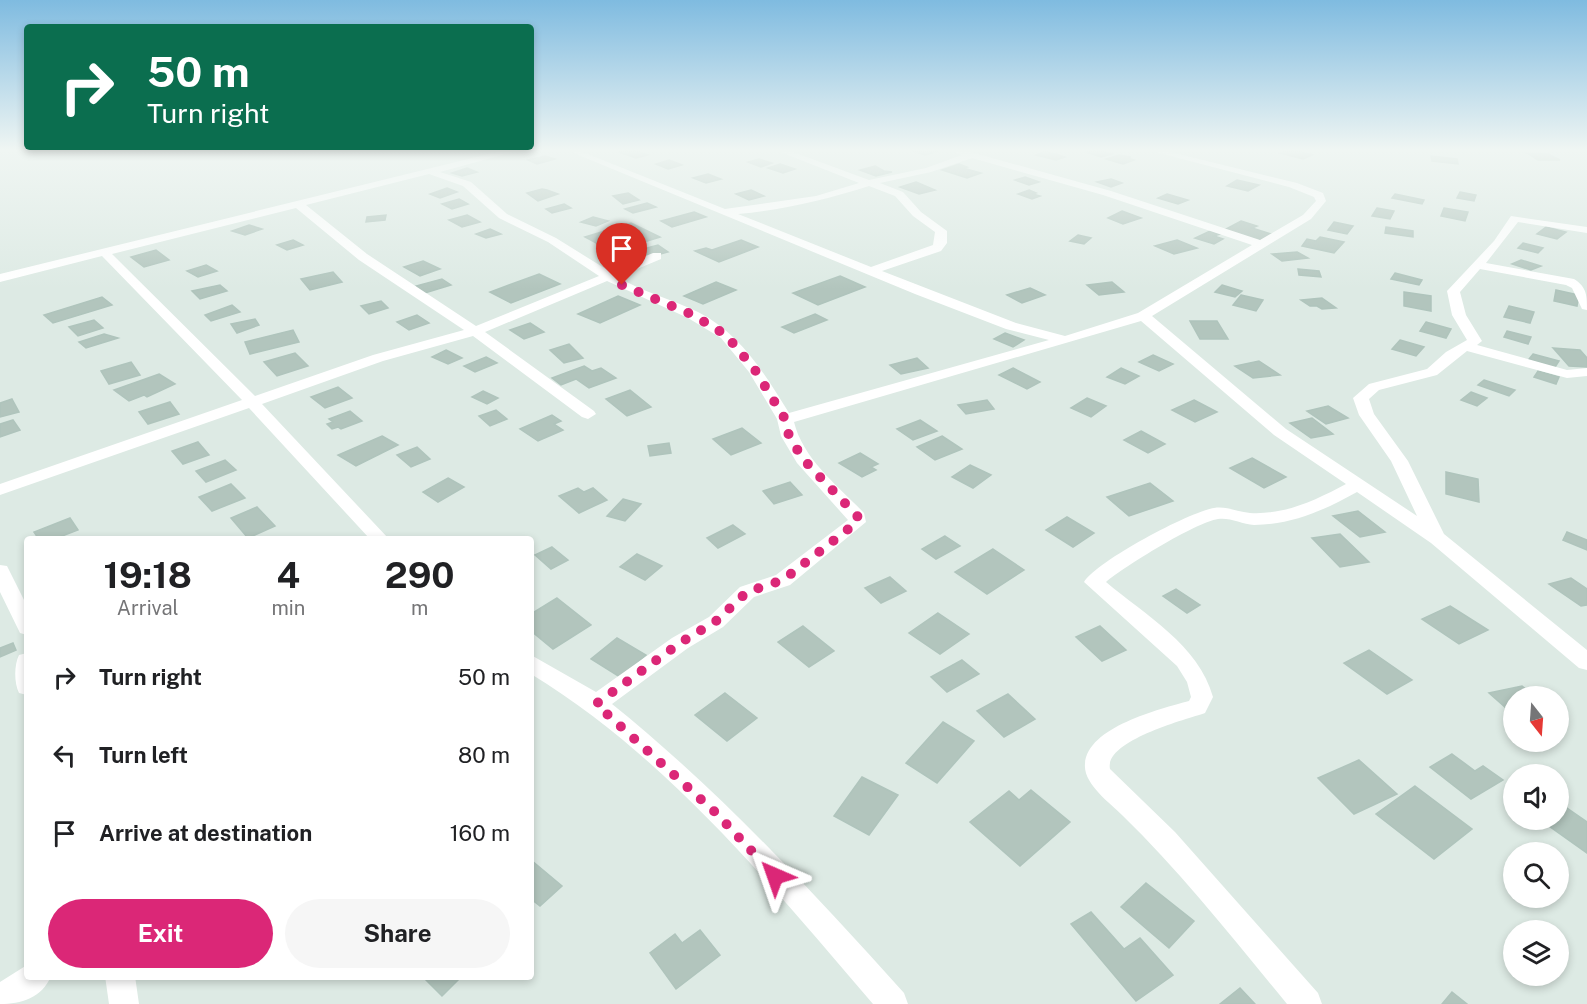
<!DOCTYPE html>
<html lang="en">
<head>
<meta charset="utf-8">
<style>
	:root { --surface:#fff; --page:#f6f6f6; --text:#202124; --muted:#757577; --accent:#db2777 }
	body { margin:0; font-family:"Public Sans",sans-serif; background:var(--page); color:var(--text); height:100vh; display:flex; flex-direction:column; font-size:22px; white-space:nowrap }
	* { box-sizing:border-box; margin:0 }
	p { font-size:20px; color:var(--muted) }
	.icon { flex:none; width:33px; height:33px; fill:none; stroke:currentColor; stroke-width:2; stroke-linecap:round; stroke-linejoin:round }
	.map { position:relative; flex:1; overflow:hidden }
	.panel { position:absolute; left:24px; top:536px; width:510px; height:444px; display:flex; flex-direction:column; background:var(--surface); border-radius:6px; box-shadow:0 3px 9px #0003 }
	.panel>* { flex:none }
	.top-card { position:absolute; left:24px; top:24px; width:510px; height:126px; border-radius:6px; box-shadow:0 3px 9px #0003; background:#0b6e4f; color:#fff; overflow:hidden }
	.needle { width:39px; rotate:163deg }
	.fabs { position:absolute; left:1503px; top:686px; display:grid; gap:12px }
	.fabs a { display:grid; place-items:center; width:66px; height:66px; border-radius:50%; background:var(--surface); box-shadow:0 3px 9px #0003; font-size:30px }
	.pin { position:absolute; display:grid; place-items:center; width:51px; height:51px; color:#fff; margin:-62px -26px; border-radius:50% 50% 50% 0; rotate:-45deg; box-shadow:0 0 6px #0007 }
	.pin .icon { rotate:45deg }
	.me { position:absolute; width:66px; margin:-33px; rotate:317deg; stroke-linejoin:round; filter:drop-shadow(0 0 4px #0008) }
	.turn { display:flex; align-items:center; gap:21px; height:126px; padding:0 24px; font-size:27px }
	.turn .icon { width:78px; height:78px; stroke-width:2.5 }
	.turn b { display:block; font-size:42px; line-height:51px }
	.eta { display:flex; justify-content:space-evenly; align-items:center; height:102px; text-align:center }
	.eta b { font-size:36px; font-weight:700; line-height:42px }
	.cta { display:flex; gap:12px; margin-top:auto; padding:12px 24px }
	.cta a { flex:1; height:69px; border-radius:36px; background:var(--accent); color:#fff; font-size:24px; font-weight:700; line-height:69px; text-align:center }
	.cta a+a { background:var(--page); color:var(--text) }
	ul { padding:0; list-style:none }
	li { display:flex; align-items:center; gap:18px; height:78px; padding:0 24px }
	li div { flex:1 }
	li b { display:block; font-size:22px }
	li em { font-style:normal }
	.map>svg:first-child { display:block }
	.building { fill:#b2c5bd; stroke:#afc4bc; stroke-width:1.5 }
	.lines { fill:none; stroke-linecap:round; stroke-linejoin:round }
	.minor { fill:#fff; fill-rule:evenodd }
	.route { stroke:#db2777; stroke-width:10; stroke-dasharray:0 18 }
</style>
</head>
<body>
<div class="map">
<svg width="1587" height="1004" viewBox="0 0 1587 1004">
	<rect width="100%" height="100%" fill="#ddeae4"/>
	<path class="building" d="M631,149l17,6 -12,3 -17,-6z
		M908,149h23l7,2 -13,4z
		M1096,149l16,5 -11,3 -15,-5z
		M1290,149l22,6 -9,4 -23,-6z
		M1045,151l20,6 -9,3 -20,-5z
		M1527,153l21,1 12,6h-22z
		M1119,155l12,2 -3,1 6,2 -11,4 -17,-5z
		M545,156l10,3 -18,5 -9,-4z
		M1431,156l26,3 1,5 -26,-3z
		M759,159l13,4 -11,4 -13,-5z
		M669,160l13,5 -14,4 -12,-5z
		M780,164l15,5 -12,4 -15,-5z
		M959,164l8,3 -4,1 18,5 -14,5 -25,-8z
		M875,166l9,5 8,1 -16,4 -16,-6z
		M467,168l10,4 -15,4 -10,-3z
		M708,174l13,5 -15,4 -13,-5z
		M1025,177l14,5 -10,3 -14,-5z
		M1111,179l11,4 -11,4 -14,-5z
		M1237,180l22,5 -11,6 -21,-5z
		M916,182l19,8 -16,4 -19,-7z
		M447,188l10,4 -17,6 -10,-4z
		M542,189l5,1 11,4 -20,7 -11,-8z
		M751,190l13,6 -15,4 -13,-6z
		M1029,190l7,3 -3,1 7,2 -8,3 -14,-5z
		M1460,192l16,3 -2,6 -17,-3z
		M628,193l11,7 -16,4 -10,-8z
		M1167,194l21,6 -10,4 -20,-6z
		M1395,194l29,6 -2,4 -30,-6z
		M459,199l9,5 -16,5 -10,-5z
		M647,203l9,4 -23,6 -8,-4z
		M564,204l7,4 -19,5 -6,-4z
		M1377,208l17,3 -4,8 -18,-3z
		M1444,208l24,4 -3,9 -24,-5z
		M1122,211l19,7 -18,6 -15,-6z
		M694,212l12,5 -34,10 -11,-6z
		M386,215l-1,5 -19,2 1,-5z
		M467,215l13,7 -18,5 -13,-7z
		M593,217l15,4 -12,5 -15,-4z
		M1241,221l16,5 -5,2 19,6 -13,7 -34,-11z
		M1334,222l19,4 -6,8 -19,-4z
		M631,223l29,14 -19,6 -15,-7 -28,8 -13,-7z
		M249,225l13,4 -17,6 -13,-4z
		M1386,227l27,4v6l-28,-4z
		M1546,227l20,5 -9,7 -20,-5z
		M490,229l11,5 -15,4 -10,-4z
		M1210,231l10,3 -6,2 9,3 -9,5 -19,-6z
		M1078,235l13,3 -7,6 -14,-3z
		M1320,237l24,5 -10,11 -32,-7 5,-7 9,2z
		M293,240l10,5 -16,5 -10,-5z
		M741,240l17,7 -39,15 -24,-11 11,-3 6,2z
		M1177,240l20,8 -23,6 -19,-8z
		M1523,243l20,5 -5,5 -20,-5z
		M658,245l10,7 -38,10 -10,-7z
		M156,250l13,10 -25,7 -13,-10z
		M1297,252l11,6 -26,3 -10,-7z
		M1521,260l20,6 -10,4 -19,-6z
		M423,261l17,8 -20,7 -16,-9z
		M206,265l11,6 -19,6 -11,-6z
		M1298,269l21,2 2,6 -22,-2z
		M333,272l9,10 -32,8 -9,-11z
		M1395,273l27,7 -3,5 -28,-6z
		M539,274l21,10 -49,19 -21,-11z
		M840,276l25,11 -47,18 -25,-12z
		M442,279l9,6 -26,8 -9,-7z
		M716,282l20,8 -33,14 -19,-8z
		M1112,282l12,10 -25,3 -12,-10z
		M220,285l7,6 -27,8 -8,-8z
		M1222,285l20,6 -7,6 -20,-5z
		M1030,288l15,7 -23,8 -15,-8z
		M1556,290l23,5 -2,11 -23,-5z
		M1404,292l27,4v15l-27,-5z
		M1241,295l22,5 -7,11 -23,-6z
		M618,296l22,9 -40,18 -22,-9z
		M102,297l10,8 -59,18 -9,-8z
		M1322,298l14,10 -14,1 -5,-3h-7l-9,-6z
		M381,301l7,7 -19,6 -8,-8z
		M232,305l8,7 -29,9 -6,-6z
		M1509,306l25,6 -4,11 -26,-6z
		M815,314l12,6 -33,13 -12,-6z
		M417,315l12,8 -20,7 -12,-8z
		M255,319l4,6 -22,8 -6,-9z
		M94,320l9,8 -25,8 -9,-9z
		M1190,321h27l11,18h-28z
		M1426,322l25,7 -5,9 -26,-7z
		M530,323l14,9 -20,7 -14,-9z
		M293,330l6,12 -49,12 -5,-12z
		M1507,331l24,6 -3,7 -24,-7z
		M1005,333l19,7 -11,7 -19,-8z
		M104,334l14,4 -32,10 -7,-6z
		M1400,340l24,7 -8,9 -24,-7z
		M569,344l14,14 -19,5 -14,-13z
		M1553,348l27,2 7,8v9l-18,-1z
		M446,350l16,8 -14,6 -16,-7z
		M295,353l13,13 -31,10 -13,-14z
		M1533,354l26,7 -4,6 -26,-8z
		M1153,355l20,9 -14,7 -20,-9z
		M486,357l11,6 -22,9 -11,-6z
		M917,358l11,10 -27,6 -11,-9z
		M1259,361l21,14 -27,3 -18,-12z
		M131,362l9,13 -31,9 -8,-13z
		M584,366l8,5 9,-3 15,10 -27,10 -13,-9 -15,6 -9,-7z
		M1013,368l27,14 -13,7 -28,-14z
		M1121,368l18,8 -14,8 -18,-7z
		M1538,371l21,6 -3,7 -22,-7z
		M159,374l16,10 -28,13 -3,-2 -15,6 -15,-11z
		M1484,380l31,10 -6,6 -31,-11z
		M338,387l14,11 -27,10 -14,-11z
		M630,390l21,17 -24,9 -21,-17z
		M483,391l15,7 -11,6 -15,-7z
		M1471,392l16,6 -10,8 -16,-6z
		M1087,398l19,8 -15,11 -20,-9z
		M12,399l7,13 -19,5v-14z
		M987,400l7,9 -28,5 -8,-9z
		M1194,400l23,12 -22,10 -23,-12z
		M170,402l9,12 -31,10 -9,-12z
		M1328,406l20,12 -22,6 -19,-13z
		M496,410l11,9 -17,7 -11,-10z
		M350,411l12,10 -21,8 -3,-2 -6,2 -5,-5 6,-2 -4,-3z
		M552,415l9,6 -7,3 9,6 -25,11 -18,-12z
		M1312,418l21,16 -22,4 -21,-15z
		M13,420l7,10 -20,7v-13z
		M920,420l17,11 -24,9 -16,-11z
		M742,428l19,15 -30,12 -18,-16z
		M1141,431l24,13 -17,9 -24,-13z
		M382,436l16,9 -42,21 -18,-11z
		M942,436l20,13 -27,11 -18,-13z
		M198,442l11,13 -26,9 -11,-13z
		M669,443l2,10 -21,3 -2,-10z
		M417,447l13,12 -19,8 -14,-12z
		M860,453l18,11 -7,3 5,3 -14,7 -23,-14z
		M1252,458l34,19 -22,11 -34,-20z
		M225,460l11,10 -30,12 -10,-11z
		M970,465l21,10 -18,13 -21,-11z
		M1446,472l32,7 1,23 -33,-8z
		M448,478l16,9 -26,15 -15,-10z
		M790,482l12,13 -28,9 -11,-13z
		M1150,483l23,18 -44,15 -22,-19z
		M231,484l14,14 -33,13 -13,-14z
		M578,488l6,4 9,-4 14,12 -28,13 -20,-17z
		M623,499l18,5 -16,17 -18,-5z
		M257,507l18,19 -27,12 -17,-20z
		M1358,511l27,21 -25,5 -27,-21z
		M1067,517l27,16 -21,14 -27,-17z
		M70,518l8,12 -21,8h-19l-4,-6z
		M733,525l12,9 -27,14 -11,-10z
		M1567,532l20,8v10l-24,-10z
		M1340,534l29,28 -29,5 -28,-29z
		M945,536l15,10 -24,13 -14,-10z
		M552,547l16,13 -17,9 -16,-14z
		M993,549l31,21 -37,24 -32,-22z
		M637,554l25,12 -17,14 -25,-13z
		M890,577l16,14 -25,12 -16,-15z
		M1571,578l16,11v16l-6,1 -32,-22z
		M1176,589l24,16 -13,8 -24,-17z
		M557,598l34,27 -38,24 -22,-18v-17z
		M1450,606l38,24 -29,14 -37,-25z
		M938,613l31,21 -29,20 -31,-21z
		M803,626l31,25 -25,16 -31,-25z
		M1100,626l26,24 -24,11 -26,-24z
		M617,638l29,17 -26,22 -29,-18z
		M13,643l3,7 -16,7v-9z
		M1369,650l43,30 -25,14 -43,-31z
		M962,660l17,14 -32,18 -16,-15z
		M1522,686l12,10h-20v19l-25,-22z
		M725,693l32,25 -30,23 -32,-26z
		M1008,694l27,25 -31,18 -27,-26z
		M943,722l31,19 -37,42 -31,-20z
		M1452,754l23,17 8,-5 20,14 -32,19 -41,-32z
		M1359,760l38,34 -43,20 -36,-36z
		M862,777l36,18 -29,40 -35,-19z
		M1415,786l57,43 -38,30 -58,-45z
		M1031,790l39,32 -50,44 -50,-44 39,-31 10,9z
		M1567,808l20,14v31l-41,-29 6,-5h6v-5z
		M531,860l31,26 -22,20 -9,-7z
		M1146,883l48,38 -25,27 -48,-41z
		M1091,912l33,37 16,-11 33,37 -37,26 -65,-77z
		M700,930l20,25 -44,34 -26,-36 25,-19 7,9z
		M422,976h40l-20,20z
		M1240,988l15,16h-35z
		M1452,992l15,12h-25z"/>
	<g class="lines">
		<path class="minor" d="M509,149h15l-84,23 31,10 36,32 49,24 53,33 44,-18h8v6l-43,18c24,15 54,22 80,35 43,22 66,61 91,101l260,-73 -43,-11 -91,-35 -351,-145h11l150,60 91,-13 43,-13 -86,-34h12l84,31 57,-12 36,-13 -16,-6h14l151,42 149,49 43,-25 13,-14 -2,-4 -25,-10 -145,-38h14l139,34 26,10 3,8 -15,18 -159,97 134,113 131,87 -26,-55 -32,-46 -6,-17 16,-14 58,-15 19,-17 21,-12 -15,-25 -5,-24 47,-50 17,-25 76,11v6l-69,-11 -32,41 88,16c13,8 13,17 13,31l-5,-1 -10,-21 -6,-3 -86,-16 -20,23 6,23 16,26 -5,4 90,25 20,-2v8l-20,2 -100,-27 -30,24 -58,15 -10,9 5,15 34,47 36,73 143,116v20l-8,-2 -148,-125 -74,-51c-32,18 -66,33 -103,33 -12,-1 -25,-8 -36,-6 -22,3 -94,48 -112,63 39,33 93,63 107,115l-8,16c-21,7 -101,28 -95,56l65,63 143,161 4,11h-35c-53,-64 -105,-131 -165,-189 -12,-12 -39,-31 -37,-51 2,-37 75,-55 104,-63l2,-4 -4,-15 -10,-16 -93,-84c13,-21 105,-70 130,-74 13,-2 24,4 36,5 35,2 66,-13 96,-29l-72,-49 -133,-114 -347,101c9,37 44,64 70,91l2,9 -76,63 -36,12 -31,30 -35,21 -76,56c107,86 200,187 292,289l4,11h-35c-103,-120 -206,-247 -342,-330v-19l65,37 76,-54 37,-21 31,-30 36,-12 72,-55 -51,-57 -16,-27 -4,-17 -28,-47 -28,-34 -33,-20 -81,-37 -122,51 109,79 2,3 -8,5 -6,-2 -109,-81 -90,25 -121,43 126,134h-19l-120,-130 -249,87v-11l242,-84 -140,-144 -102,26v-8zM972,158l131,37 149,50 -114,68 -73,23 -49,-13 -134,-52 59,-20 6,-8v-12l-26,-19 -18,-20 -23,-9 51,-11zM429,174l34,12 36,32 49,24 51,34 -123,50 -109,-72 -61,-49zM869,186l26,10 18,20 22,16 -2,13 -62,22 -133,-53c45,-4 87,-14 131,-28zM296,208l63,52 105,70 -91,25 -118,41 -143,-142z
			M0,565l7,1 20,40v29l-7,-2 -20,-41z
			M27,653v42l-8,-2c-5,-10 -5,-28 0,-38z
			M27,965v11h24c-9,22 -30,28 -51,28v-22z
			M105,976h30l4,28h-30z"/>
	</g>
	<linearGradient id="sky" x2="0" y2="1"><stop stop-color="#7fbbe0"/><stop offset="0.52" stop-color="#f0f6f3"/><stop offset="1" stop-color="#f0f6f3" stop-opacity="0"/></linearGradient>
	<rect width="1587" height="289" fill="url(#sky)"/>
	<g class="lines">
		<path class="route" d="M622,285l71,30 33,20 29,35 30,49 4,17 14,23 55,58 -1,5 -6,5 -68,53 -36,12 -31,29 -36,22 -84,61 120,109 59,63"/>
	</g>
</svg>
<div class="fabs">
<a><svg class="needle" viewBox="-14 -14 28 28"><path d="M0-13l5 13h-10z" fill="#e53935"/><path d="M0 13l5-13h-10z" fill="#757577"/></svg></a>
<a><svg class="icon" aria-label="sound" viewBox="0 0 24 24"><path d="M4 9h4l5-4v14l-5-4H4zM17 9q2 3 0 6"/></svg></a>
<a><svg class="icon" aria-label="search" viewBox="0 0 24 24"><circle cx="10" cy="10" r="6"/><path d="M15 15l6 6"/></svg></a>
<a><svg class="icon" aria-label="layers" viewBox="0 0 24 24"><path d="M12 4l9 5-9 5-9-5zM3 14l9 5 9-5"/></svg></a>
</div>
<div class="pin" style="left:622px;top:285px;background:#d93025"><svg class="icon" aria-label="arrive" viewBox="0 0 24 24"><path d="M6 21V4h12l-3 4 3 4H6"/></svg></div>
<svg class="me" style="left:775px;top:876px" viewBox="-20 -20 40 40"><path d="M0-17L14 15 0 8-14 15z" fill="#db2777" stroke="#fff" stroke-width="4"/></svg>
<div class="top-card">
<div class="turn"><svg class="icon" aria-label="right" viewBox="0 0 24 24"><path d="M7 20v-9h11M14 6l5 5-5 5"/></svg><div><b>50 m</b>Turn right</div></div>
</div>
<section class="panel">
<div class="eta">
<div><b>19:18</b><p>Arrival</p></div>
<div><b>4</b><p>min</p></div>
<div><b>290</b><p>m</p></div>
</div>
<ul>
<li><svg class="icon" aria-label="right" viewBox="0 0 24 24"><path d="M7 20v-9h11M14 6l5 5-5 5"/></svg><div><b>Turn right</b></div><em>50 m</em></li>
<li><svg class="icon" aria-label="left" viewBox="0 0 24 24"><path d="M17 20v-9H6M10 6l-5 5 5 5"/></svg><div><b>Turn left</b></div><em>80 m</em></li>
<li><svg class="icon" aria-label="arrive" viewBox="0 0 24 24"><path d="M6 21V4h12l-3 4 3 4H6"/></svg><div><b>Arrive at destination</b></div><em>160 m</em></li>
</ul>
<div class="cta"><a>Exit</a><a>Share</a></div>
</section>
</div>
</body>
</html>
